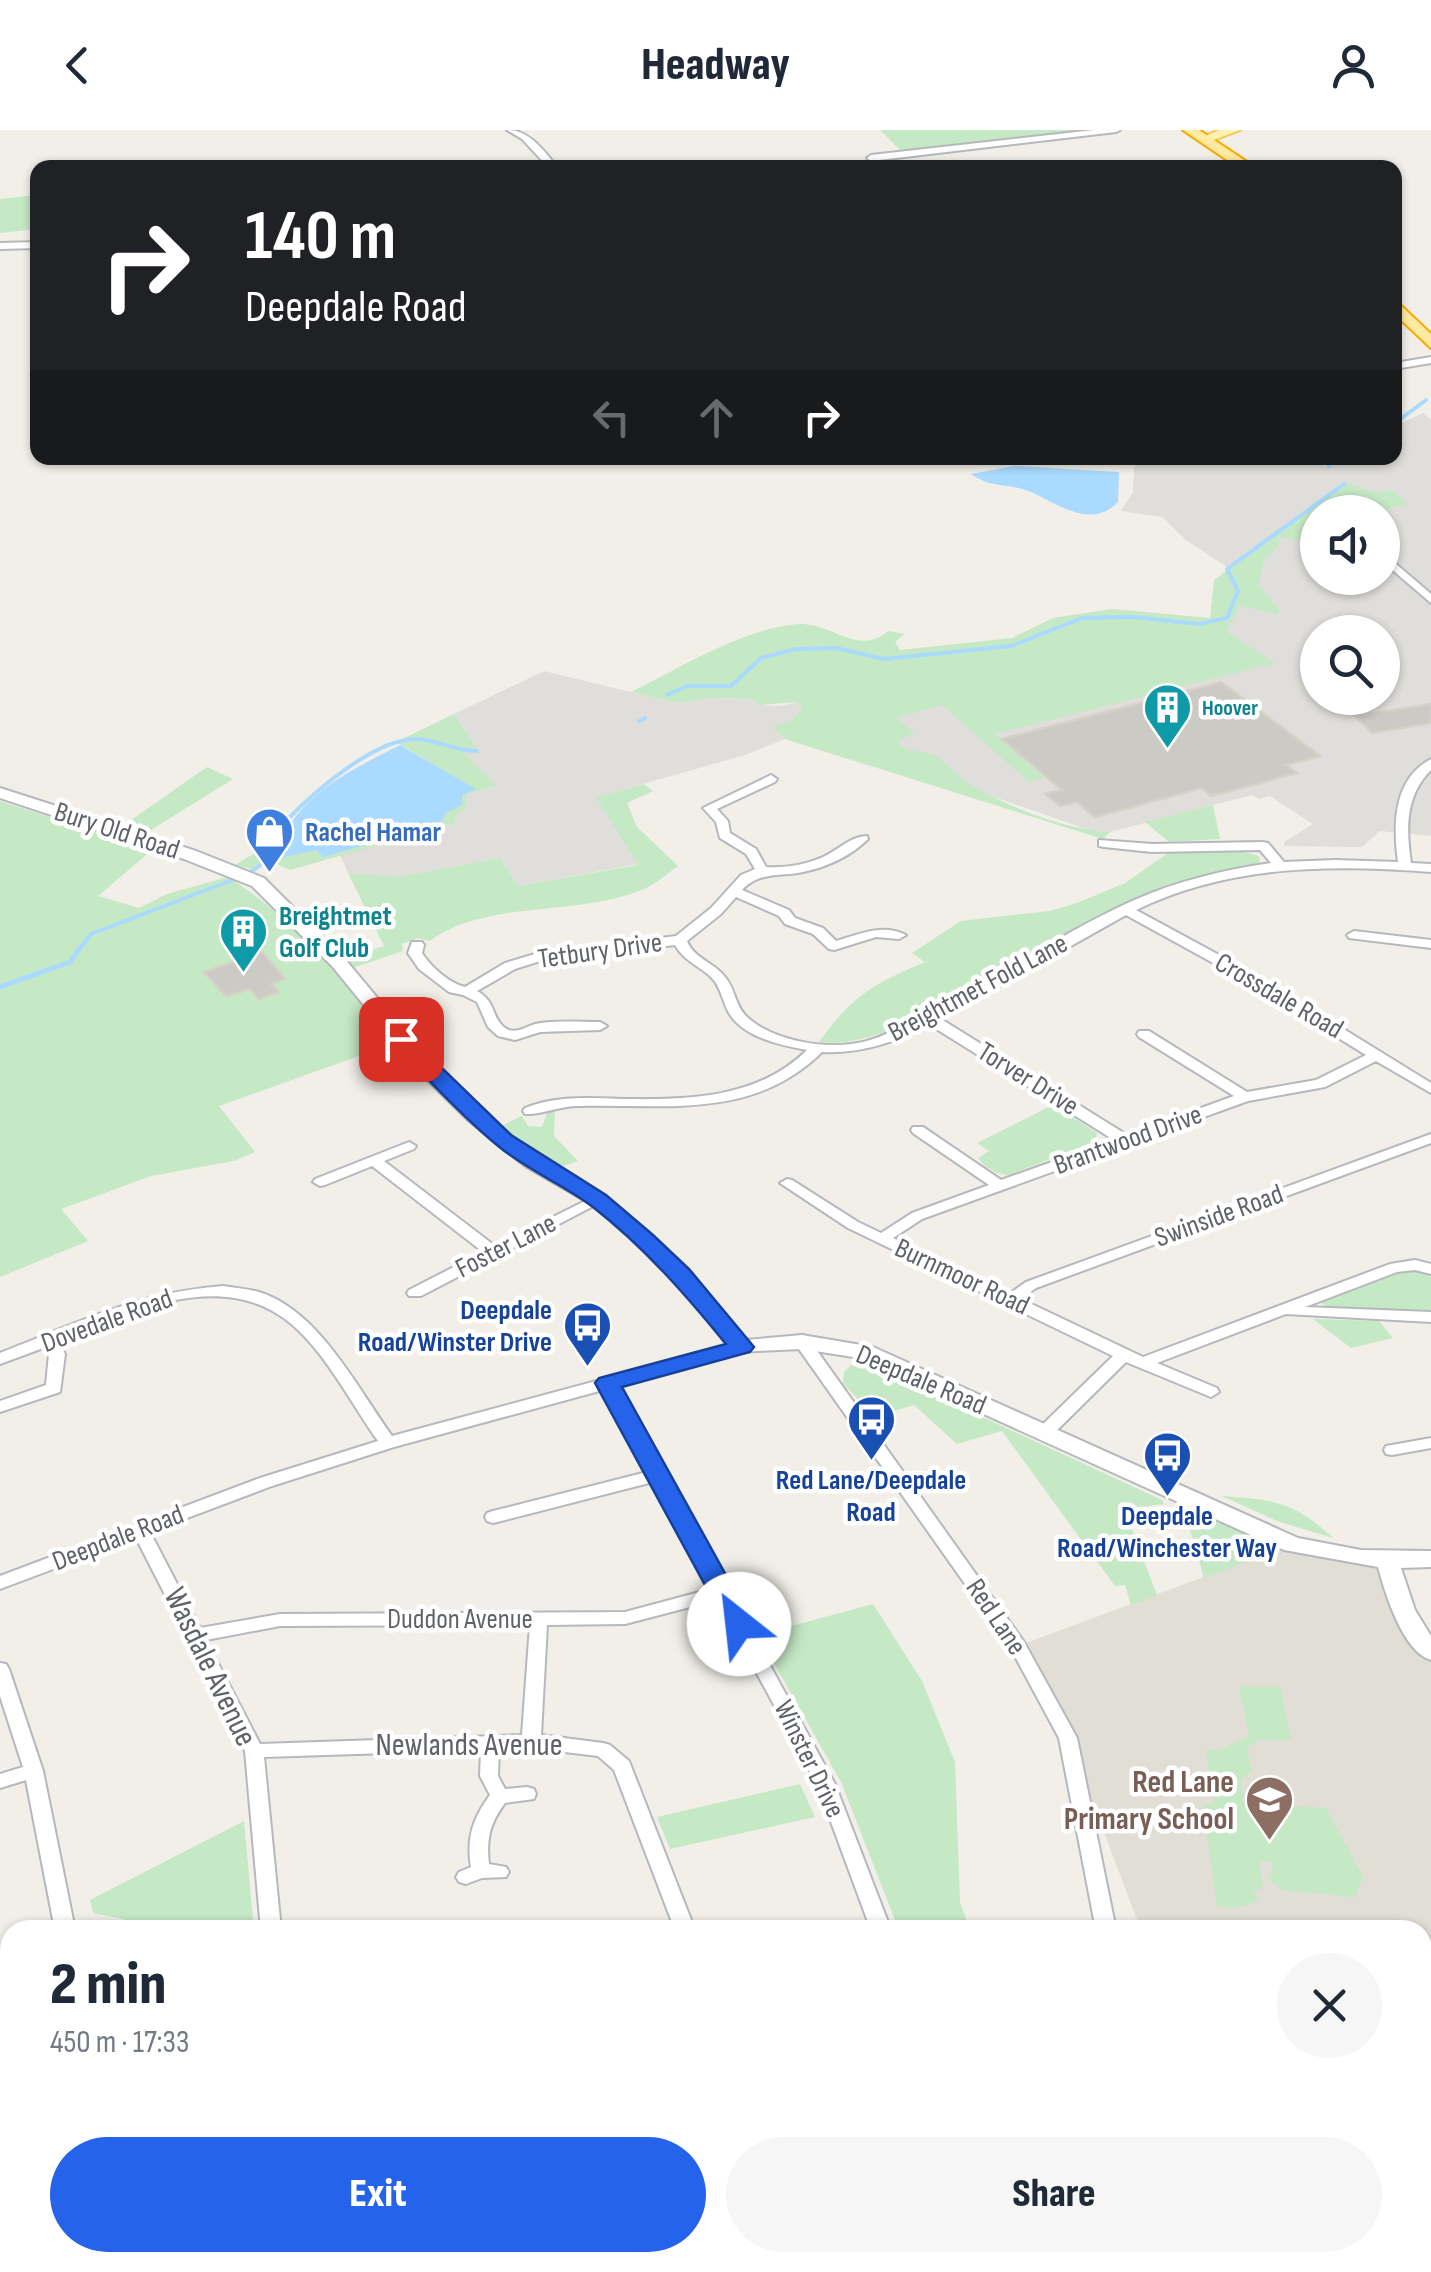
<!DOCTYPE html>
<html lang="en">
<head>
<meta charset="utf-8">
<style>
	:root { --surface:#fff; --page:#f6f6f7; --text:#1f2937; --muted:#747a83; --accent:#2563eb }
	body { margin:0; font-family:"Sofia Sans Condensed",sans-serif; background:var(--page); color:var(--text); height:100vh; display:flex; flex-direction:column; font-size:38px; white-space:nowrap }
	* { box-sizing:border-box; margin:0 }
	p { font-size:32px; color:var(--muted) }
	.icon { flex:none; width:55px; height:55px; fill:none; stroke:currentColor; stroke-width:2; stroke-linecap:round; stroke-linejoin:round }
	.map { position:relative; flex:1; overflow:hidden }
	.details { position:absolute; left:0px; top:1790px; width:1432px; height:352px; display:flex; flex-direction:column; background:var(--surface); border-radius:30px 30px 0 0; box-shadow:0 2px 8px #0004 }
	.details>* { flex:none }
	.guide { position:absolute; left:30px; top:30px; width:1372px; height:305px; border-radius:20px; box-shadow:0 2px 8px #0004; background:#202124; color:#fff; overflow:hidden }
	.buttons { position:absolute; left:1300px; top:365px; display:grid; gap:20px }
	.buttons a { display:grid; place-items:center; width:100px; height:100px; border-radius:50%; background:var(--surface); box-shadow:0 2px 8px #0004; font-size:50px }
	.pin { position:absolute; display:grid; place-items:center; width:85px; height:85px; color:#fff; margin:-42px; border-radius:20px; box-shadow:0 5px 15px #0006 }
	.me { position:absolute; width:110px; margin:-55px; rotate:331deg; stroke-linejoin:round; filter:drop-shadow(0 0 8px #0008) }
	.turn { display:flex; align-items:center; gap:35px; height:210px; padding:0 50px; font-size:45px }
	.turn .icon { width:130px; height:130px; stroke-width:2.5 }
	.turn b { display:block; font-size:70px; line-height:85px }
	.lanes { display:flex; align-items:center; height:95px; padding:0 50px; background:#0003; justify-content:center; gap:50px; direction:ltr }
	.lanes .off { opacity:.35 }
	.round { display:grid; place-items:center; flex:none; width:105px; height:105px; border-radius:52px; background:var(--page) }
	.overview { display:flex; align-items:center; justify-content:space-between; height:170px; padding:0 50px }
	h1 { font-size:60px; font-weight:800; line-height:75px }
	.button { display:flex; gap:20px; margin-top:auto; padding:20px 50px }
	.button a { flex:1; height:115px; border-radius:60px; background:var(--accent); color:#fff; font-size:40px; font-weight:800; line-height:115px; text-align:center }
	.button a+a { background:var(--page); color:var(--text) }
	header { display:flex; justify-content:space-between; align-items:center; height:130px; padding:0 50px; background:var(--surface); font-size:45px; font-weight:800 }
	.map>svg:first-child { display:block }
	.industrial { fill:#e0deda; fill-rule:evenodd }
	.education { fill:#e1ded6 }
	.green { fill:#c5e8c5 }
	.water { fill:#aadaff }
	.lines { fill:none; stroke-linecap:round; stroke-linejoin:round }
	.stream-far1 { stroke:#aadaff; stroke-width:4 }
	.stream { stroke:#aadaff; stroke-width:5 }
	.building { fill:#cccac5; stroke:#d6d1c6; stroke-width:2.5 }
	.minor-casing { stroke:#b5b8bc; stroke-width:4 }
	.tertiary-casing { stroke:#b5b8bc; stroke-width:4 }
	.primary-casing { stroke:#f2c960; stroke-width:4 }
	.trunk-casing { stroke:#f9ab00; stroke-width:4 }
	.minor { fill:#fff; fill-rule:evenodd }
	.tertiary { fill:#fff; fill-rule:evenodd }
	.primary { fill:#fff2af; fill-rule:evenodd }
	.trunk { fill:#feeaa1; fill-rule:evenodd }
	.route { fill:#2563eb; stroke:#184099; stroke-width:2.5 }
	.labels { text-anchor:middle; dominant-baseline:central; stroke-width:9; stroke-linejoin:round; paint-order:stroke }
	.far-culture-label { font-size:22px; font-weight:bold; fill:#0d838f; stroke:#fff; text-anchor:start }
	.street-label { font-size:28px; fill:#5f6368; stroke:#fff }
	.shop-label { font-size:28px; font-weight:bold; fill:#366cbe; stroke:#fff; text-anchor:start }
	.culture-label { font-size:28px; font-weight:bold; fill:#0d838f; stroke:#fff; text-anchor:start }
	.transit-label { font-size:28px; font-weight:bold; fill:#164399; stroke:#fff }
	.near-street-label { font-size:32px; fill:#5f6368; stroke:#fff }
	.near-education-label { font-size:32px; font-weight:bold; fill:#785e54; stroke:#fff; text-anchor:end }
</style>
</head>
<body>
<header><svg class="icon" aria-label="back" viewBox="0 0 24 24"><path d="M15 5l-7 7 7 7"/></svg>Headway<svg class="icon" aria-label="person" viewBox="0 0 24 24"><circle cx="12" cy="8" r="4"/><path d="M4 21q1-7 8-7t8 7"/></svg></header>
<div class="map">
<svg width="1431" height="2142" viewBox="0 0 1431 2142">
	<rect width="100%" height="100%" fill="#f1efe8"/>
	<path class="industrial" d="M1423,283l8,7v416l-51,-5 -18,16 -78,-1v-4l29,-18 -43,-28 -11,3 -7,-4 -142,37 -21,-2 -92,-32 -9,4 -203,-63 -40,16 -148,42 42,67 -121,22 -18,-28 -102,19h-25l-25,-4 -8,-18 115,-32 1,-9 10,-5 -1,-14 30,-8 -29,-32 -1,-6 10,-3 -21,-32 90,-43 132,32 38,-5 36,1 10,6 20,1 18,-4 4,6 -10,12 434,-88 13,-27 41,5 -21,-25 5,-23 16,-18 -3,-8 -47,33 -44,-29 -24,-23 -41,-6 12,-19 1,-25 9,-9h179l-4,3 11,8 2,-11h64v-32zM1343,353l31,9 18,-2 15,14 -27,8 2,66h-64l-1,-39 -14,2 -25,-6zM1318,502h64v66h-64z"/>
	<path class="education" d="M1292,1414l96,18 43,90v393l-8,3 -1,-118h-281l-73,-192 -50,-92z"/>
	<path class="green" d="M880,0h222l-200,22z
		M37,65v34l-37,4v-34z
		M1343,352l31,10 18,-2 16,14 -28,8h-62l-1,27 -14,2 -26,-5 3,8 -16,18 -5,23 21,25 -3,4 -38,-8 -12,26 48,31 -281,71 51,44 -16,4 -87,-77 -46,13 19,16 -16,5 2,7c11,6 19,5 30,8 14,4 24,22 37,29 40,24 94,46 142,49l-7,7 -318,-100 -13,-12 20,-7 10,-12 -4,-6 -38,3 -10,-6 -36,-1 -38,5 -45,-11c49,-24 112,-64 168,-68 31,-2 60,33 89,7l17,3 -10,8 5,8 112,-12 41,-20 59,-9 98,9 4,-38z
		M454,584l22,33 -11,2 1,6 31,31 -32,9 1,14 -10,5 -1,9 -165,47 -18,-8 -21,7 -16,-4 25,-15 24,-29 3,3 -16,30 9,4 166,-45 15,-18 14,-6 -79,-47z
		M207,637l26,12 -87,54 -22,-8z
		M644,654l9,7 -26,12 10,24 41,39c-10,7 -21,17 -32,22 -66,30 -157,10 -217,53l-11,-3 -16,6 1,7 -50,17 -8,-9 39,-13 -36,-73 50,4 102,-19 18,28 120,-21 -42,-68z
		M0,671l152,49 -54,46 41,12 28,-14 61,-17c64,39 117,106 167,166l-176,63 36,46 -21,9 -83,15 -90,33 27,32 -88,36z
		M1213,675l7,34 -51,3 -24,-20z
		M1171,721l73,1 15,4 1,6c-31,14 -70,13 -103,27 -30,13 -62,26 -90,44 -57,36 -181,119 -248,109 33,-46 54,-58 106,-80l-13,-9 49,-32 89,-10 27,-8 48,-20z
		M1053,975l44,28 -1,8 -87,34c-12,0 -24,-7 -31,-17l11,-7 -12,-8z
		M555,977l-1,29 24,25 -23,8 -56,-42 23,-11 6,10 14,1 6,-17z
		M1402,1140h18l11,7v34l-102,-3 -9,-6z
		M1313,1189l66,2 14,17 -42,10z
		M851,1235l15,2 56,22 240,111 2,4 -40,5 33,86 -26,10 -6,-20 -10,1 -113,-155 -45,13 -43,-39 -40,12 -31,-34 1,-11z
		M1180,1365l112,49 -88,34z
		M1222,1366c51,4 72,5 111,42l-56,-17z
		M873,1474l49,77 33,81 5,140 10,28h-71l-58,-148 -83,-147z
		M1239,1557h41l11,53h-32l-12,7 4,24 -10,9 4,24 81,4 37,69 -8,20 -74,-7 -12,-11 -1,-5h5l-2,-12 -12,-1 4,27 -10,4 6,8 -19,7h-23l-14,-103h11l-8,-54h13l30,-14z
		M800,1654l15,33 -145,32 -13,-32z
		M244,1691l10,109h-118l-13,-11 -30,-6 -3,-13z"/>
	<path class="water" d="M1014,336l105,6 -1,30c-27,28 -60,2 -87,-10 -23,-10 -37,-2 -60,-18z
		M400,615l76,44 -14,6v10l-16,8 -6,10 -117,34 -6,-7 -37,8 -9,-4c33,-61 68,-78 129,-109z"/>
	<g class="lines">
		<path class="stream-far1" d="M1395,293l31,-23
			M1324,328l5,9
			M667,565l20,-9h44l30,-28 35,-9 40,-1 48,11 127,-13 71,-28 51,-1 66,7 28,-6 11,-27 -11,-22 117,-85
			M639,591l6,-3
			M291,698l-5,-7c28,-29 88,-82 130,-82 21,0 39,13 61,12
			M78,821l13,-17 157,-60 29,-21"/>
		<path class="stream" d="M0,857l70,-25 10,-14"/>
	</g>
	<path class="building" d="M1221,552l99,74 -34,9 11,8 -86,23 -9,-8 -107,29 -18,-15 -17,4 -15,-12 17,-4 -60,-51z
		M1431,574v19l-59,10 -17,-17z
		M262,822l23,27 -14,5 8,8 -20,7 -9,-10 -24,7 -22,-24z"/>
	<g class="lines">
		<defs>
			<path id="minor" d="M507,0c23,0 37,21 51,38h-9l-27,-29z
				M1094,0h26l-4,2 -245,29 -4,-3 4,-3z
				M38,112v6l-38,1v-6z
				M1431,227v6l-36,6v-6z
				M1382,422l49,42v9l-49,-42z
				M1431,629v11c-26,26 -25,59 -20,93l20,1v8c-101,-8 -202,-7 -295,38l120,65 175,108v10l-55,-32 -51,26 -77,14 -326,118 -29,19 116,56 17,-12 405,-148v9l-395,145 -15,11 122,58 247,-93 25,-4 16,4v10l-16,-4 -18,2 -92,35 126,5v10l-145,-8 -129,49 60,25 2,4 -8,5 -85,-35 -76,75h-12l-2,-4 2,-4 75,-73 -265,-128 -68,-45 7,-4 5,1 66,42 23,11 31,-20 77,-28 -76,-52 -2,-3 2,-3h10l78,53 113,-40 -184,-115c-35,17 -69,29 -108,27 -69,68 -156,52 -244,54 -18,0 -37,9 -53,8l-2,-3 2,-3c33,-13 65,-10 100,-9 64,1 134,-1 182,-49 -26,-5 -63,-12 -78,-37 -7,-12 -8,-27 -18,-36 -13,-12 -27,-16 -36,-32l-138,17 -22,7 -38,22c20,11 14,27 28,37 10,7 20,-1 30,-4 21,-4 44,-2 65,-2l7,4 -7,4 -60,2 -25,8 -17,-4 -10,-9 -11,-25 -14,-7 -14,-3 -30,-23 -11,-16 4,-11h10l2,3 -2,8c9,14 27,30 43,34l40,-24 30,-9 141,-18 35,-28 30,-33 14,-6 -9,-15 -26,-16 -4,-16 -13,-14 68,-33 6,4 -2,3 -58,27 11,12 2,12 26,16 10,18c20,1 39,-2 57,-10 14,-6 28,-21 44,-21l1,3c-17,17 -41,28 -65,33 -23,5 -43,-1 -61,18l47,20 6,8 28,10 13,13c23,-7 48,-18 70,-6l-7,4 -23,-2 -42,13 -5,-1 -16,-15 -28,-10 -6,-8 -43,-19 -15,17 -34,27c7,18 27,21 38,36 10,11 10,29 22,40 27,25 81,33 116,25 22,-5 42,-18 62,-27 70,-35 136,-82 207,-114 45,-20 91,-31 139,-38l-11,-13 -108,2 -48,-5 -5,-1v-6l53,4 111,-2 5,1 16,19 51,-2 63,2c-5,-37 -5,-83 33,-103zM1126,785l120,66 120,74 -50,25 -69,12 -98,-61h-10l-2,3 2,3 95,59 -107,39 -186,-116z
				M1354,801l77,9v8l-82,-10 -2,-3z
				M409,1012l7,4 -2,3 -30,12 111,85 98,-49h10l2,3 -184,96h-12l-2,-3 2,-3 74,-38 -111,-86 -47,19 -5,1 -7,-4 2,-3z
				M223,1156c13,2 27,3 39,7 58,20 96,96 130,143l349,-94 6,1 2,4 -2,4 -130,35 218,398 56,146h-20l-54,-146 -100,-184 -92,24 -78,1 -6,110 62,8 7,2 19,16 66,169h-20l-61,-160 -16,-14 -67,-8 -32,1 -1,27 7,13 22,-2 7,2 2,5 -2,5 -29,4c-15,20 -19,36 -16,61l17,3 3,5 -3,5 -24,1 -16,6 -7,-2 -3,-5 3,-5 12,-5c-5,-29 2,-49 19,-72l-10,-19 1,-26 -217,7 17,173h-20l-16,-179 -109,-213 -136,51v-13l260,-98 118,-37c-28,-39 -55,-94 -93,-122 -67,-50 -159,-6 -226,22l6,13 -5,38 -60,20v-11l46,-16 3,-31 -3,-7 -46,17v-11c77,-30 139,-61 223,-67zM603,1260l44,82 -154,39 -6,2 -2,4 2,4 6,2 160,-41 58,107 -86,23 -345,2 -80,14 -50,-96 122,-46 122,-39zM530,1495l-8,110 -262,9 -54,-104 74,-14z
				M802,1207l6,1 216,304 53,96 39,192h-20l-37,-192 -48,-89 -217,-307z
				M1431,1308v10l-39,7 -6,-1 -2,-4 2,-4 6,-1z
				M0,1533l6,1 3,5 34,102 32,159h-20l-29,-150 -26,8v-14l23,-7 -23,-71z
				M10,1839v16l-10,1v-16z
				M1429,2008h2v18l-9,-2v-14z
				M10,2066v18l-10,1v-18z
				M35,2132h22l-2,10h-22z
				M255,2132h22l-1,10h-22z
				M509,2132h27l-7,10h-26z
				M1335,2132h24l6,10h-24z"/>
			<path id="tertiary" d="M0,658l196,63 68,27 80,80 87,104 51,50 57,46 66,38 47,40 36,33 58,71 56,-5 71,12 425,191 63,12 70,1v16l-30,1 14,42 16,26v24c-28,-8 -46,-67 -53,-93l-94,-17 -424,-192 -58,-9 -69,3 -59,-73 -36,-35 -47,-40 -66,-38 -57,-46 -51,-50 -85,-104 -80,-80 -68,-27 -184,-61z"/>
			<path id="primary" d="M1219,0h21l-34,13 -7,-4z"/>
			<path id="trunk" d="M1183,0h16l57,38h-17z
				M1395,170l36,34v14l-36,-34z"/>
		</defs>
		<use href="#minor" class="minor-casing"/>
		<use href="#tertiary" class="tertiary-casing"/>
		<use href="#primary" class="primary-casing"/>
		<use href="#trunk" class="trunk-casing"/>
		<use href="#minor" class="minor"/>
		<use href="#tertiary" class="tertiary"/>
		<use href="#primary" class="primary"/>
		<use href="#trunk" class="trunk"/>
	</g>
	<path class="route" d="M401,903l7,2 103,100 95,60 47,40 36,34 65,78 -4,5 -128,35 131,237 -4,7h-19l-135,-248 4,-5 127,-34c-41,-50 -82,-97 -133,-137 -30,-23 -67,-37 -96,-62 -37,-30 -70,-68 -104,-101l-3,-5 3,-4z"/>
	<defs>
		<symbol id="building-pin" viewBox="-11 -11 22 30"><path d="M0 17L-7.5 6A9.5 9.5 0 1 1 7.5 6Z" fill="#0f9aa8" stroke="#fff"/><path d="M-4-6H4V6H1V3H-1V6H-4ZM-2.5-4.3h1.7v1.8h-1.7ZM.8-4.3h1.7v1.8H.8ZM-2.5-1h1.7V.8h-1.7ZM.8-1h1.7V.8H.8Z" fill="#fff"/></symbol>
		<symbol id="shop-pin" viewBox="-11 -11 22 30"><path d="M0 17L-7.5 6A9.5 9.5 0 1 1 7.5 6Z" fill="#3f7fe0" stroke="#fff"/><path d="M-5-2.5h2.3a2.7 3.5 0 0 1 5.4 0H5L5.5 6h-11ZM-1.5-2.5h3a1.5 2.3 0 0 0-3 0Z" fill="#fff"/></symbol>
		<symbol id="bus-pin" viewBox="-11 -11 22 30"><path d="M0 17L-7.5 6A9.5 9.5 0 1 1 7.5 6Z" fill="#1a4fb4" stroke="#fff"/><path d="M-5-6H5V4H4V6H2V4H-2V6H-4V4H-5ZM-3.5-4V0h7V-4ZM-3.5 1.2v1.5H-2V1.2ZM2 1.2v1.5H3.5V1.2Z" fill="#fff"/></symbol>
		<symbol id="school-pin" viewBox="-11 -11 22 30"><path d="M0 17L-7.5 6A9.5 9.5 0 1 1 7.5 6Z" fill="#8d6e63" stroke="#fff"/><path d="M0-5L7-2L0 1L-7-2ZM-4 1L0 2.5L4 1V4Q0 6-4 4Z" fill="#fff"/></symbol>
	</defs>
	<g fill-rule="evenodd">
		<use href="#building-pin" x="1140" y="550" width="55" height="75"/>
		<use href="#shop-pin" x="242" y="674" width="55" height="75"/>
		<use href="#building-pin" x="216" y="774" width="55" height="75"/>
		<use href="#bus-pin" x="560" y="1168" width="55" height="75"/>
		<use href="#bus-pin" x="844" y="1262" width="55" height="75"/>
		<use href="#bus-pin" x="1140" y="1298" width="55" height="75"/>
		<use href="#school-pin" x="1242" y="1642" width="55" height="75"/>
	</g>
	<g class="labels">
		<g class="far-culture-label">
			<text x="1202" y="578">Hoover</text>
		</g>
		<g class="street-label">
			<text transform="translate(117 701) rotate(18)">Bury Old Road</text>
			<text transform="translate(600 821) rotate(-8)">Tetbury Drive</text>
			<text transform="translate(978 858) rotate(-28)">Breightmet Fold Lane</text>
			<text transform="translate(1279 866) rotate(30)">Crossdale Road</text>
			<text transform="translate(1028 949) rotate(32)">Torver Drive</text>
			<text transform="translate(1128 1010) rotate(-20)">Brantwood Drive</text>
			<text transform="translate(1219 1086) rotate(-20)">Swinside Road</text>
			<text transform="translate(506 1116) rotate(-27)">Foster Lane</text>
			<text transform="translate(962 1147) rotate(25)">Burnmoor Road</text>
			<text transform="translate(107 1191) rotate(-20)">Dovedale Road</text>
			<text transform="translate(921 1250) rotate(23)">Deepdale Road</text>
			<text transform="translate(118 1408) rotate(-21)">Deepdale Road</text>
			<text transform="translate(996 1487) rotate(56)">Red Lane</text>
			<text x="460" y="1489">Duddon Avenue</text>
			<text transform="translate(809 1629) rotate(64)">Winster Drive</text>
		</g>
		<g class="shop-label">
			<text x="305" y="702">Rachel Hamar</text>
		</g>
		<g class="culture-label">
			<text x="279" y="786">Breightmet<tspan x="279" dy="32">Golf Club</tspan></text>
		</g>
		<g class="transit-label">
			<text x="552" y="1180" text-anchor="end">Deepdale<tspan x="552" dy="32">Road/Winster Drive</tspan></text>
			<text x="871" y="1350">Red Lane/Deepdale<tspan x="871" dy="32">Road</tspan></text>
			<text x="1167" y="1386">Deepdale<tspan x="1167" dy="32">Road/Winchester Way</tspan></text>
		</g>
		<g class="near-street-label">
			<text transform="translate(210 1537) rotate(64)">Wasdale Avenue</text>
			<text x="469" y="1615">Newlands Avenue</text>
		</g>
		<g class="near-education-label">
			<text x="1234" y="1652">Red Lane<tspan x="1234" dy="37">Primary School</tspan></text>
		</g>
	</g>
</svg>
<div class="buttons">
<a><svg class="icon" aria-label="sound" viewBox="0 0 24 24"><path d="M4 9h4l5-4v14l-5-4H4zM17 9q2 3 0 6"/></svg></a>
<a><svg class="icon" aria-label="search" viewBox="0 0 24 24"><circle cx="10" cy="10" r="6"/><path d="M15 15l6 6"/></svg></a>
</div>
<div class="pin" style="left:401px;top:909px;background:#d93025"><svg class="icon" aria-label="arrive" viewBox="0 0 24 24"><path d="M6 21V4h12l-3 4 3 4H6"/></svg></div>
<svg class="me" style="left:739px;top:1494px" viewBox="-20 -20 40 40"><circle r="19" fill="#fff"/><path d="M0-13L10 11 0 6-10 11z" fill="#2563eb"/></svg>
<div class="guide">
<div class="turn"><svg class="icon" aria-label="right" viewBox="0 0 24 24"><path d="M7 20v-9h11M14 6l5 5-5 5"/></svg><div><b>140 m</b>Deepdale Road</div></div>
<div class="lanes"><svg class="icon off" aria-label="left" viewBox="0 0 24 24"><path d="M17 20v-9H6M10 6l-5 5 5 5"/></svg><svg class="icon off" aria-label="ahead" viewBox="0 0 24 24"><path d="M12 20V5M6 11l6-6 6 6"/></svg><svg class="icon" aria-label="right" viewBox="0 0 24 24"><path d="M7 20v-9h11M14 6l5 5-5 5"/></svg></div>
</div>
<section class="details">
<div class="overview"><div><h1>2 min</h1><p>450 m · 17:33</p></div><a class="round"><svg class="icon" aria-label="close" viewBox="0 0 24 24"><path d="M6 6l12 12M18 6L6 18"/></svg></a></div>
<div class="button"><a>Exit</a><a>Share</a></div>
</section>
</div>
</body>
</html>
